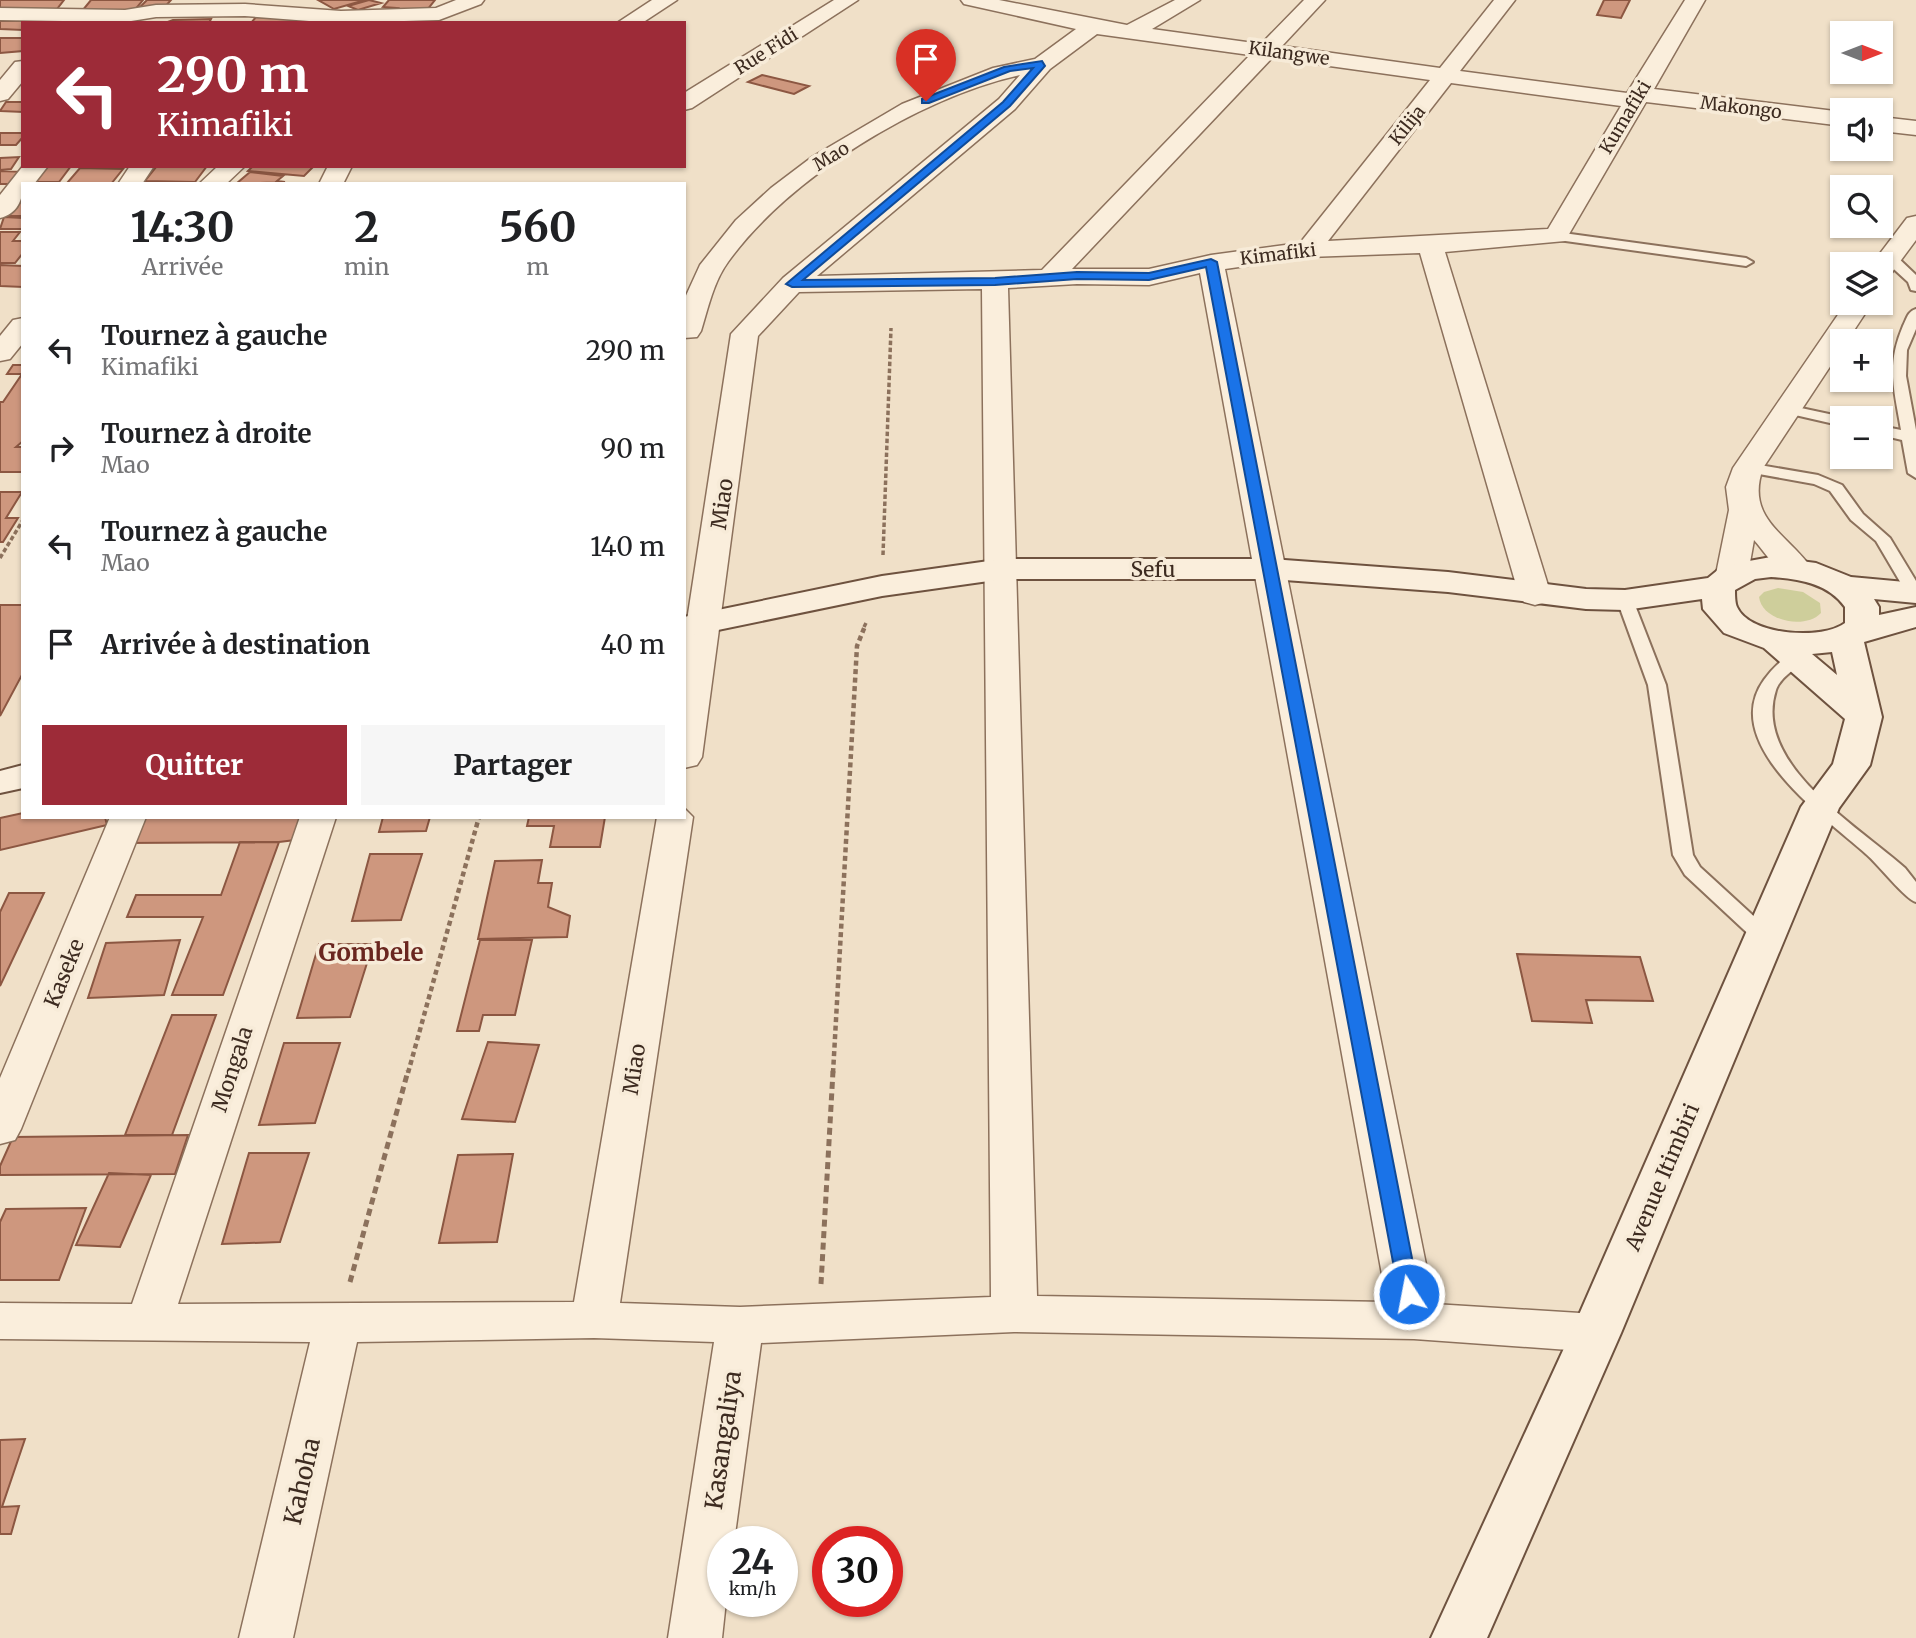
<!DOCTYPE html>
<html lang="fr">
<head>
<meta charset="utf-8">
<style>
	:root { --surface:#fff; --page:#f6f6f6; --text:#202124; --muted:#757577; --accent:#9d2b38 }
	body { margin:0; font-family:Merriweather,serif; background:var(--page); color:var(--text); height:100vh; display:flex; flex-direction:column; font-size:26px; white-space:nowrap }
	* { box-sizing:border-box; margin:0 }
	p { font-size:23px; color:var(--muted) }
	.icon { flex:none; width:38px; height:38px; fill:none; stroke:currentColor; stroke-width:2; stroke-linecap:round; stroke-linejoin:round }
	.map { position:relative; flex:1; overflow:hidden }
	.side { position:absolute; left:21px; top:182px; width:665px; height:637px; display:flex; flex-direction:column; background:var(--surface); border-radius:0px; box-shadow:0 2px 5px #0004 }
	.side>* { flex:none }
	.banner { position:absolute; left:21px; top:21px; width:665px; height:147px; border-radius:0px; box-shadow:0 2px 5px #0004; background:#9d2b38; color:#fff; overflow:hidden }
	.needle { width:46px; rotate:90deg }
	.controls { position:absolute; left:1830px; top:21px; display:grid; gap:14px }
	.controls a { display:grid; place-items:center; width:63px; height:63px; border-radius:0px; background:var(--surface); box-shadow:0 2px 5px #0004; font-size:35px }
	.speed { position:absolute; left:707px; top:1526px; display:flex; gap:14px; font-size:35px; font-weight:700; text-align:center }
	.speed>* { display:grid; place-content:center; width:91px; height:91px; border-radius:50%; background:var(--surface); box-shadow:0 2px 5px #0004; line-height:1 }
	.speed small { font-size:18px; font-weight:400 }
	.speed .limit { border:10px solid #d22; background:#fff; color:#111 }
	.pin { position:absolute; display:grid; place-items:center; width:60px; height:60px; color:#fff; margin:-72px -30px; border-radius:50% 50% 50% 0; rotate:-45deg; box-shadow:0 0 7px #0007 }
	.pin .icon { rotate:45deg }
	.me { position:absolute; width:77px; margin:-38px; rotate:349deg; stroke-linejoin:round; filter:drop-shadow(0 0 5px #0008) }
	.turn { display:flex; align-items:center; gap:24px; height:147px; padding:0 21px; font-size:32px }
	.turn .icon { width:91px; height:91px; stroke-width:2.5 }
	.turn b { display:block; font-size:49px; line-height:60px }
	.eta { display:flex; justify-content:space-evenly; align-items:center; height:119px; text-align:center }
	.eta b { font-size:42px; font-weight:700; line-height:49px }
	.cta { display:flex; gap:14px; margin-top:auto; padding:14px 21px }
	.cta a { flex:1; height:80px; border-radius:0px; background:var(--accent); color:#fff; font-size:28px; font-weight:700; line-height:80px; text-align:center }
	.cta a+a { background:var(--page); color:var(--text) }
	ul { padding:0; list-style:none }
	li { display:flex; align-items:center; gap:21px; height:98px; padding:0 21px }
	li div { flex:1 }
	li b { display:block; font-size:26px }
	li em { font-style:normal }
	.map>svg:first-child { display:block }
	.green { fill:#cece9b }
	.building { fill:#ce977e; stroke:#8c5742; stroke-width:2 }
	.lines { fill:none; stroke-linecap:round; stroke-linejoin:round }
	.lane-casing { stroke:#8c715c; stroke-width:4 }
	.street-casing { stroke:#8c715c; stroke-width:3 }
	.secondary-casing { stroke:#6e523f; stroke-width:4 }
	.path-far2 { stroke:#8c715c; stroke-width:3.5; stroke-dasharray:4.5 2.5; stroke-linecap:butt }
	.path-far1 { stroke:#8c715c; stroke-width:4.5; stroke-dasharray:5 3.5; stroke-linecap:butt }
	.path { stroke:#8c715c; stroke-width:5; stroke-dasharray:7 4.5; stroke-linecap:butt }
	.lane { fill:#faeedc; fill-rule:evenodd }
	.street { fill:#faeedc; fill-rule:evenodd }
	.secondary { fill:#faeedc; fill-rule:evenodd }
	.route { fill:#1a73e8; stroke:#114b97; stroke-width:2 }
	.labels { text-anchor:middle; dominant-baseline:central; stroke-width:7; stroke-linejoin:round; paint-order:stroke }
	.far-street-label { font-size:18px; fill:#3d2b20; stroke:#f7ebd8 }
	.street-label { font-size:21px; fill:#3d2b20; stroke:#f7ebd8 }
	.quarter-label { font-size:24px; font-weight:bold; fill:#6a261f; stroke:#f7ebd8 }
	.near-street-label { font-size:24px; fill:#3d2b20; stroke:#f7ebd8 }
</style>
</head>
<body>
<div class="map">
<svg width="1916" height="1638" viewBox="0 0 1916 1638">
	<rect width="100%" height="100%" fill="#f0e0c8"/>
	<path class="green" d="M1778,588l25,4 17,11 1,10c-16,17 -59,8 -62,-16l5,-5z"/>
	<path class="building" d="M0,0h64l-7,9h-57z
		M91,0h52l-9,11h-52z
		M147,0h24l-8,9 -24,-1z
		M318,0h47l-31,9z
		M369,0l12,3 -23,7 -10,-4z
		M389,0h46l-12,15 -30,-1 5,-6 -15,-1z
		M1604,0h26l-9,18 -24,-3z
		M256,17l64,1 -3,5h-66z
		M211,19l-2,4h-44l8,-3z
		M0,21h43l-20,2v7l-23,-1z
		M0,38h23v13l-23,2z
		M762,75l47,11 -15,8 -46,-12z
		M6,102h17v10l-23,-1z
		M0,133h23v4l-7,8h-16z
		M19,157l-8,12 -11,1v-12z
		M41,166h30l-12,16h-31z
		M157,166h50l-12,16 -50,-1z
		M253,166h61l-10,10 -56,-5z
		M80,168l43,1 -12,15 -44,-1z
		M0,171l28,1 -11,12h-17z
		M250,172l33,4 -6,5 8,1 -49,2z
		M21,194l2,22h-18z
		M4,217l19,1v11h-23z
		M0,232h20l-7,9h10v12l-8,10h-15z
		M0,265l23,1v21l-23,-1z
		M13,365h10v76l-7,6h7v25h-23v-70h3l19,-28h-15z
		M0,492h22l-16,26h12l-15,24h-3z
		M0,605h23v68l-23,43z
		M23,813v4h82l2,8 -107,25v-32z
		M133,817h169l-7,23 -16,2 -156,1z
		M383,817h47l-4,14 -47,1z
		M529,817h76l-5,30h-50l4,-21h-27z
		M240,842h39l-56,153h-51l31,-78h-76l9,-22h85z
		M370,854h52l-21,66 -49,1z
		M542,860l-4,23h14l-4,24 22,9 -3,21 -89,2 17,-78z
		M9,893h35l-44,93v-74z
		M180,940l-16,55 -76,3 18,-55z
		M480,940h52l-17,75h-32l-4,16h-22z
		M319,944h54l-23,73 -53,1z
		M1517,954l123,3 13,44 -67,-1 6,23 -60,-2z
		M172,1015h44l-44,120h-47z
		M488,1042l51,3 -24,77 -53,-3z
		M284,1043h56l-25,80 -56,2z
		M188,1135l-13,39 -175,1v-9l13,-29z
		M249,1153h60l-29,89 -58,2z
		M513,1154l-16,88 -58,1 19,-88z
		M109,1173l42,2 -31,72 -44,-2z
		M86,1208l-27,72h-59v-58l6,-13z
		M25,1439l-23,68 17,-1 -8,28h-11v-94z"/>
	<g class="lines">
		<defs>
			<path id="lane" d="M1556,232l190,26 7,4 -7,4 -195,-27v-6z
				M1885,255h10l21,20v16l-5,-1 -3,-8 -23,-21z
				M1916,309v20l-9,21 -1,26 10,54v48l-8,-5 -6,-33 -21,-5v-9l20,4c-7,-42 -15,-64 2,-104 4,-8 5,-15 13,-17z
				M1787,405l56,12 3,1h-3v8l-61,-14 -2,-3z
				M1748,463l70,12 24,10 21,29 27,24 26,43v17l-7,-1 -33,-56 -25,-21 -21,-29 -16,-7 -72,-13v-6z
				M1625,595l8,5 33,85 27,170 7,12 71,65 3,5 -3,5h-14l-72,-67 -12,-20 -25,-170 -31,-85z
				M1796,653l9,5c-8,11 -25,19 -29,32 -24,74 82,136 129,178l11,14v20c-10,-2 -38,-38 -50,-48 -39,-35 -148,-110 -102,-174 7,-10 20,-24 32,-27z"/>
			<path id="street" d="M456,0h28l-3,4 -42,16 -104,3 -90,-7 -89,1 -31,5 -125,-2v-12l125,2 31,-5 89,-1 96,7 95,-3z
				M652,0h25l-35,23h-25z
				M834,0h24l-166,108 -8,2v-17z
				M961,0h38l128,25 48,-25h25l-48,29 109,15 43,-44h21l-43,46 158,22 54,-68h21l-55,71 167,22 58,-93h20l-51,89 189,23v14l-197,-24 -81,139 -120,11 106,343 -5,7 -11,3 -11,-3 -5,-7 -99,-342 -112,4 -83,12 209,1035 162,10 17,6 7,13 -7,13 -17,6 -182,-13 -400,-7 -253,11 -27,199h-11v59h3l-4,37h-54l46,-296 -120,-4 -237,4 -64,296h-54l71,-296 -310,-3v-36l132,1 168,-487h36l-158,487 396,-2 83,-485h27v-9l9,9 -73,486 120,4 251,-10 -9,-1008 -183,3 -41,44 -56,421 -5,8 -13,3v-128l47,-306 52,-56 216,-179 21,-24c-100,22 -232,103 -292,187 -14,19 -20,46 -27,69l-4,6 -13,1v-38l16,-35 36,-45 35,-32 41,-31 90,-53 91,-36 42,-9 41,-30 -112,-25zM1097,34l153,21 -208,215 -225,6 198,-167 35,-40zM1272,58l158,22 -130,163 -89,12 -62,14h-77zM1451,83l170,23 -73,123 -220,12zM1200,273l187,1029 -350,-6 -29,-1008 69,-4 72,1z
				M23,61v20l-15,18 -8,2v-21l15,-18z
				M1881,117l35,4v14l-35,-4z
				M23,166h25l-14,18h-11c0,16 -6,30 -23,34v-23z
				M130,166h24l-12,18h-24z
				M218,166h27l-19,18h-27z
				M328,166h24l-9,18h-24z
				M1916,216v24l-26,35 -9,3v-14h-9l35,-46z
				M1846,303h26l-25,38h-4v6l-80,121c-18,51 24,65 50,102l-5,7c-26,6 -38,-19 -54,-37l-6,34 -5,7 -11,3 -11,-3 -5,-7 13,-64 -3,-23 7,-19z
				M23,318v25l-13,16 -10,2v-25l13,-16z
				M110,817h36l-125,312 -6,11 -15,4v-66z"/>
			<path id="secondary" d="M1771,557l45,6 35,14 65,6v20l-42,-4 5,8v8l37,-8v20l-52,15 18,75 -12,48 -31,43 -218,525 -134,305h-56l140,-305 230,-526 32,-43 12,-45 -81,-71 -40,-15 -21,-24 -1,-10 -77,11 -39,-1 -138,-17 -177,-13h-268l-121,17 -198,41v-20l198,-41 121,-17h268l177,13 138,17 39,1 83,-12 11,-9 19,-6zM1771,577c27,2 57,6 74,30v16c-22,17 -95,13 -108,-16 -2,-4 -2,-13 -2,-17l20,-11zM1832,652l5,23 -25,-21z
				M23,765v23l-23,5v-22z"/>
		</defs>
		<use href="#lane" class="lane-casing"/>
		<use href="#street" class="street-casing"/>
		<use href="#secondary" class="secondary-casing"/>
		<path class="path-far2" d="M883,555l8,-227
			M0,558l23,-38
			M864,627l2,-4"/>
		<path class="path-far1" d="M408,1073l71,-256
			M833,1073l24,-427 8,-20"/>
		<path class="path" d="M350,1282l58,-211
			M821,1284l12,-213"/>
		<use href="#lane" class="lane"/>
		<use href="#street" class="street"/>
		<use href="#secondary" class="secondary"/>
	</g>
	<path class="route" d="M1042,61l3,5 -35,40 -207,174 192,-2 82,-6 72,1 62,-14 6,3 202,1032 -3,6h-15l-2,-6 -193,-1027 -57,13 -72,-1 -82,6 -203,2 -6,-3 217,-182 30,-34 -23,3 -81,32h-7v-4l82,-32z"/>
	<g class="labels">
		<g class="far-street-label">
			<text transform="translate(766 51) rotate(-32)">Rue Fidi</text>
			<text transform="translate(1289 53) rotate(8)">Kilangwe</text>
			<text transform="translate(1741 107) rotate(7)">Makongo</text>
			<text transform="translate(1625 117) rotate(-59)">Kumafiki</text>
			<text transform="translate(1407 125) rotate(-51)">Kilija</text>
			<text transform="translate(831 156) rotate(-32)">Mao</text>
			<text transform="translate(1278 254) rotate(-7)">Kimafiki</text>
		</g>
		<g class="street-label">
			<text transform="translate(722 504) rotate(-82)">Miao</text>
			<text x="1153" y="569">Sefu</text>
			<text transform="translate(64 973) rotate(-68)">Kaseke</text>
			<text transform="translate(232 1069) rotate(-72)">Mongala</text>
			<text transform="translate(634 1069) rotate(-81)">Miao</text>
			<text transform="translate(1662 1177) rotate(-67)">Avenue Itimbiri</text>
		</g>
		<g class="quarter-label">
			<text x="371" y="952">Gombele</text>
		</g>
		<g class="near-street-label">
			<text transform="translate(723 1440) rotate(-82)">Kasangaliya</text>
			<text transform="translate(302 1481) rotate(-77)">Kahoha</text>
		</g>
	</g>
</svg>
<div class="controls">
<a><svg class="needle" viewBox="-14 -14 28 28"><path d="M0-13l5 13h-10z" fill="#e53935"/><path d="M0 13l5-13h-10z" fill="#757577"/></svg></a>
<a><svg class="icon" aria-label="sound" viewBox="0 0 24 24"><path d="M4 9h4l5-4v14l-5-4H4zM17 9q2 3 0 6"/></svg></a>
<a><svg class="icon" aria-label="search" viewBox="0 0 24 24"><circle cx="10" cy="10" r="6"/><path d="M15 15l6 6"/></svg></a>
<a><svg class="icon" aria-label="layers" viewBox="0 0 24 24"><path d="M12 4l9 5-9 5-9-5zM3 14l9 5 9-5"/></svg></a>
<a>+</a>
<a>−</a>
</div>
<div class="speed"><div>24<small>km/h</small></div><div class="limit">30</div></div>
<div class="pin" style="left:926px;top:101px;background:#d93025"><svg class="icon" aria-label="arrive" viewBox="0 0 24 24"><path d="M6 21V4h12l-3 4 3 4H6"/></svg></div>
<svg class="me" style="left:1409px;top:1294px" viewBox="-20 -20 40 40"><circle r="17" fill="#1a73e8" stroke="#fff" stroke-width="3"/><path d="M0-11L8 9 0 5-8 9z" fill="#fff"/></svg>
<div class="banner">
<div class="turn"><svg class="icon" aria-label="left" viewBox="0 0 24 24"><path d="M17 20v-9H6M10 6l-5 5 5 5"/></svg><div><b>290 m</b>Kimafiki</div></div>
</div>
<section class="side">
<div class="eta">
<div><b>14:30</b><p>Arrivée</p></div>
<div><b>2</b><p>min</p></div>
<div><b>560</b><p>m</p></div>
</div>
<ul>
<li><svg class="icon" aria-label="left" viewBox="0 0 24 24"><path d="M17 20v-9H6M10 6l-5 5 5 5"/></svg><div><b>Tournez à gauche</b><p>Kimafiki</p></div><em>290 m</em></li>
<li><svg class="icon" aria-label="right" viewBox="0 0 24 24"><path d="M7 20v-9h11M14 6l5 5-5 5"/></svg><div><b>Tournez à droite</b><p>Mao</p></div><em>90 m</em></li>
<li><svg class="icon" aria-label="left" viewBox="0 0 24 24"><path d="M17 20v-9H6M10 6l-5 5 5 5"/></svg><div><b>Tournez à gauche</b><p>Mao</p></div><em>140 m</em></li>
<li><svg class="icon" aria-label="arrive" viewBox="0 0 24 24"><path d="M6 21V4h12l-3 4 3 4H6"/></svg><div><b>Arrivée à destination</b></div><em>40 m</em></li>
</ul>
<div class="cta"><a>Quitter</a><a>Partager</a></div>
</section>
</div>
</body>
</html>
